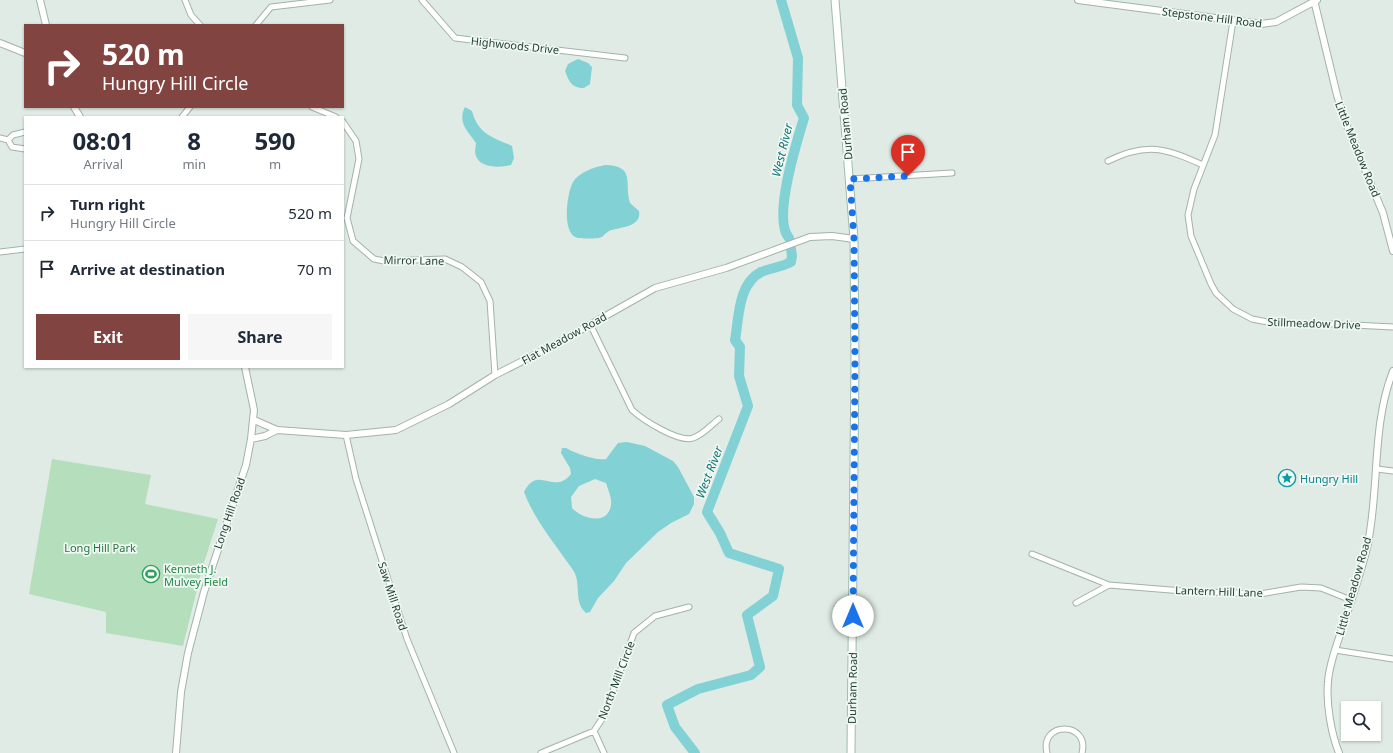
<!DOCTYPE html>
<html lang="en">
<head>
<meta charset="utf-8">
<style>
	:root { --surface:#fff; --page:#f6f6f7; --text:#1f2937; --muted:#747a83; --line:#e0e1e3; --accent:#824440 }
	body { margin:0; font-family:"Noto Sans",sans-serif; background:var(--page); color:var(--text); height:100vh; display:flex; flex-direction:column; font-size:15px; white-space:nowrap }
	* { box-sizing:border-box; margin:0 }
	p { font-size:13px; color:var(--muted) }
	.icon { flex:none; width:22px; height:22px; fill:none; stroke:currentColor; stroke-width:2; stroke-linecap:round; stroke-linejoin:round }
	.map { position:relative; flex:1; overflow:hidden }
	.details { position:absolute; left:24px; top:116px; width:320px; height:252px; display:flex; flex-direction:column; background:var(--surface); border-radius:0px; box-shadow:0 1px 3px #0004 }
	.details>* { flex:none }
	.top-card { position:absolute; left:24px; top:24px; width:320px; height:84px; border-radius:0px; box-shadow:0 1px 3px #0004; background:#824440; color:#fff; overflow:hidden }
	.buttons { position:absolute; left:1341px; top:701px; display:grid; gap:8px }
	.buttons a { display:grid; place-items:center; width:40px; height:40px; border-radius:0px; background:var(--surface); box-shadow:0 1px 3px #0004; font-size:20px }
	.pin { position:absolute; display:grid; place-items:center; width:34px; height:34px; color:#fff; margin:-41px -17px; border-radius:50% 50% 50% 0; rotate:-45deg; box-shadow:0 0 4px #0007 }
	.pin .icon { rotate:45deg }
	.me { position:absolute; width:44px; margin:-22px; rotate:0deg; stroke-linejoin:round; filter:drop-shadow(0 0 3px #0008) }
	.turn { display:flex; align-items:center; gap:14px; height:84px; padding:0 12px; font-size:18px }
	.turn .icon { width:52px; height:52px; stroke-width:2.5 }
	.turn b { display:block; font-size:28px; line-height:34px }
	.eta { display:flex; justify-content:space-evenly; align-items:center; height:68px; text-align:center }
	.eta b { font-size:24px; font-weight:700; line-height:28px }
	.action { display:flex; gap:8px; margin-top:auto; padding:8px 12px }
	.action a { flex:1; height:46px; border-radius:0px; background:var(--accent); color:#fff; font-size:16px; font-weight:700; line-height:46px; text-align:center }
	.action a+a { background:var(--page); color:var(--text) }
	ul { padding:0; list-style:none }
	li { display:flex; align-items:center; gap:12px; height:56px; padding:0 12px; border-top:1px solid var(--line) }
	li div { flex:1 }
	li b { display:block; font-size:15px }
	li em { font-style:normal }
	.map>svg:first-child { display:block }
	.green { fill:#b5debc }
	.water { fill:#82d1d5; fill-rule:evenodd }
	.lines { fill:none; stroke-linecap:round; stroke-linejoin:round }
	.river { stroke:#82d1d5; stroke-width:10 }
	.minor-casing { stroke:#a2b3ab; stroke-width:7 }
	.tertiary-casing { stroke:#a2b3ab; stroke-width:8 }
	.secondary-casing { stroke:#9fbbae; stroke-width:9 }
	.minor { stroke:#fff; stroke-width:5 }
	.tertiary { stroke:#fff; stroke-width:6 }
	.secondary { stroke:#fff; stroke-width:7 }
	.route { stroke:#1a73e8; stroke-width:7; stroke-dasharray:0 12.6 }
	.labels { text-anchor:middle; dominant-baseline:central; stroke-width:3.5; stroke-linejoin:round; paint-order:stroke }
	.street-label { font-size:11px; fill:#1f3c31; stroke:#eff8f2 }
	.culture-label { font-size:11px; fill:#0d838f; stroke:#eff8f2; text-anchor:start }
	.park-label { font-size:11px; fill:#26763c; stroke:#eff8f2 }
	.leisure-label { font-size:11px; fill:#27864d; stroke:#eff8f2; text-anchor:start }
	.water-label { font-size:12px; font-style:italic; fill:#15767c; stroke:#eff8f2 }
</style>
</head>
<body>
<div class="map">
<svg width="1393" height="753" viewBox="0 0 1393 753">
	<rect width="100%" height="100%" fill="#dfebe4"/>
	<path class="green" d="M52,459l99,16 -6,29 73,15 -16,50 -19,77 -77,-13v-21l-77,-18z"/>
	<path class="water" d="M578,59l10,4 4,4 -2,17 -6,4c-13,0 -15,-7 -19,-17l3,-7z
		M465,107l7,4c6,23 20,26 40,35l2,12 -3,7c-11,3 -31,3 -35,-9 -2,-4 0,-9 0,-13 -8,-12 -19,-20 -11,-36z
		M605,165c31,1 19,17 25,38l9,8c3,17 -21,16 -30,20 -3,2 -5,4 -7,6 -4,2 -23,2 -27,0 -13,-7 -8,-44 -2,-55 6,-10 22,-15 32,-17z
		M627,442l18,4 28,15 5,6 16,30v7l-5,10 -18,9 -13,9 -32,31 -12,18 -16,17 -8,14 -4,1c-13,-11 -4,-30 -13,-43 -17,-25 -38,-49 -49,-78 14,-28 30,4 47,-18l-1,-6 -9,-15 1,-5h4c8,5 31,13 40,11l12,-16zM595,479l11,4c2,7 6,14 5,22 -3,21 -29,14 -39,3l-1,-11 8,-11z"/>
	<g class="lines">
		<path class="river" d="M781,0l17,58 -1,47 7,13c-7,23 -32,101 -15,120
			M695,753l-20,-26 -8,-22 31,-16 53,-14 9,-8 -13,-52 26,-19 6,-27 -50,-16 -9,-20 -13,-21 41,-106 -9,-30 1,-29 -5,-7c4,-23 3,-56 26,-68 10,-4 21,-5 30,-10l1,-6 -1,-7"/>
		<defs>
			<path id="minor" d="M185,0l6,15 9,10
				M422,0l33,38 170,20
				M1233,21l-18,114 -21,54 -6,26 3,21 20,48 5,9 17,16 19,10 26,5h56l59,3
				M256,25l15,-18 59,-7
				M312,107l24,10
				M182,117l8,-10
				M343,122l13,19 3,18 -12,59 6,23 21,18 10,2 61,-2 17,8 19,15 9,19 5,74
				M0,138l8,2 4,7 13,2
				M8,140l5,-5 12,-3
				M1108,161c39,-19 57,-13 95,4
				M850,179l102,-6
				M0,252l25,-3
				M590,324l42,86c11,10 47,33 61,28 10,-3 18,-13 26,-19
				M346,435l10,44 51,160 47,114
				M1377,469l16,2
				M1032,554l77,31
				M1076,603l33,-18 74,6 77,3 41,-7 20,1 30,12
				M1335,650l58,9
				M594,731l10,22
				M541,753l53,-22 10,-15 30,-83 21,-17 34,-9
				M1047,753c-8,-32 43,-32 35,0"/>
			<path id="tertiary" d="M40,0l6,25
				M1078,0l183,24 15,-2 41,-22
				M1314,0l23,95 7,24 39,94 10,38
				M0,43l25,10
				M74,107l6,10
				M254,420l23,10 69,5 50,-5 53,-26 46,-29 61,-31 99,-56 71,-20 84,-31 22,-1 22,3
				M251,439l14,-3 12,-6
				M176,753l5,-61 7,-39 16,-61 42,-127 5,-26 3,-29 -9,-43
				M1339,753c-8,-20 -13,-50 -11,-71 1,-17 8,-35 13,-50 9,-28 19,-56 26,-84 13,-58 4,-121 26,-177"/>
			<path id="secondary" d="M835,0l19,239 1,123 -4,391"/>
		</defs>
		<use href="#minor" class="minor-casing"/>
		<use href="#tertiary" class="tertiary-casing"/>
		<use href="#secondary" class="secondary-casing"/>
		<use href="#minor" class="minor"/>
		<use href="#tertiary" class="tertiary"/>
		<use href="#secondary" class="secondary"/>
	</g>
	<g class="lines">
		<path class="route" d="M853,616l2,-254 -1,-123 -4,-60 58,-3"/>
	</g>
	<defs>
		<symbol id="sight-ring" viewBox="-11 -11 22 22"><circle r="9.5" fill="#eff8f2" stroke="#0f9aa8" stroke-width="1.5"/><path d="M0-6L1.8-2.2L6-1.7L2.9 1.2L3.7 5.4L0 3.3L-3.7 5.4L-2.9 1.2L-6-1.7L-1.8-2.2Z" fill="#0f9aa8"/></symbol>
		<symbol id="stadium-ring" viewBox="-11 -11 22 22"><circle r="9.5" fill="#eff8f2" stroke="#2e9e5b" stroke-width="1.5"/><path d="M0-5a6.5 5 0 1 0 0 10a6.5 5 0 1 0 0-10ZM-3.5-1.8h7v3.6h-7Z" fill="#2e9e5b"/></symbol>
	</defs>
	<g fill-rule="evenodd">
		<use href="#sight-ring" x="1277" y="468" width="20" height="20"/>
		<use href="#stadium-ring" x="141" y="564" width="20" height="20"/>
	</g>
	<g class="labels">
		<g class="street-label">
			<text transform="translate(1212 17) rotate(7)">Stepstone Hill Road</text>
			<text transform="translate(515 45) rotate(6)">Highwoods Drive</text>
			<text transform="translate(845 124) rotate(-95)">Durham Road</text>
			<text transform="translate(1358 149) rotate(68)">Little Meadow Road</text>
			<text transform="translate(414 260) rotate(1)">Mirror Lane</text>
			<text transform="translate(1314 323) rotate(2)">Stillmeadow Drive</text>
			<text transform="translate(564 338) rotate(-29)">Flat Meadow Road</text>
			<text transform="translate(229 513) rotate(-71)">Long Hill Road</text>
			<text transform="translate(1353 586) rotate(-74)">Little Meadow Road</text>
			<text transform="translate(1219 591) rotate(2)">Lantern Hill Lane</text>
			<text transform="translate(393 596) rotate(72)">Saw Mill Road</text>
			<text transform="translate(616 680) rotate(-69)">North Mill Circle</text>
			<text transform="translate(852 688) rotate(-89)">Durham Road</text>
		</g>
		<g class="culture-label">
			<text x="1300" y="478">Hungry Hill</text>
		</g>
		<g class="park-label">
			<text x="100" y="547">Long Hill Park</text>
		</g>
		<g class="leisure-label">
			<text x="164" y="568">Kenneth J.<tspan x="164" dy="13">Mulvey Field</tspan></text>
		</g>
		<g class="water-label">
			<text transform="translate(782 150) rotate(-76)">West River</text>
			<text transform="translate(709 472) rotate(-69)">West River</text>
		</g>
	</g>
</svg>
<div class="buttons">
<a><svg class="icon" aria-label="search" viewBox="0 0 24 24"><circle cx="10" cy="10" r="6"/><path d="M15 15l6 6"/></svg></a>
</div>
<div class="pin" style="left:908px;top:176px;background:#d93025"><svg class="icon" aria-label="arrive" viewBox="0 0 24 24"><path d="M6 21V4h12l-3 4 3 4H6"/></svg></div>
<svg class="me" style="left:853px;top:616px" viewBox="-20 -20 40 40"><circle r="19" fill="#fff"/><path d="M0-13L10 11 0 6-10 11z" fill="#1a73e8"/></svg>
<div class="top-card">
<div class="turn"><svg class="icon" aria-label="right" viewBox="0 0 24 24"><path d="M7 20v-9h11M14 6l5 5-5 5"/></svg><div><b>520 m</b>Hungry Hill Circle</div></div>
</div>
<section class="details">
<div class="eta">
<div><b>08:01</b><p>Arrival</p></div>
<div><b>8</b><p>min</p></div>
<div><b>590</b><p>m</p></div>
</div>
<ul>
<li><svg class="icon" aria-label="right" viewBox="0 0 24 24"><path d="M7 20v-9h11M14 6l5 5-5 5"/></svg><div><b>Turn right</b><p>Hungry Hill Circle</p></div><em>520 m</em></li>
<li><svg class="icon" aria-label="arrive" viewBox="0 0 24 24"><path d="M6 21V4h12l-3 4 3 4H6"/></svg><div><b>Arrive at destination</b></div><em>70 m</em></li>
</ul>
<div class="action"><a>Exit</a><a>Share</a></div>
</section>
</div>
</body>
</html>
